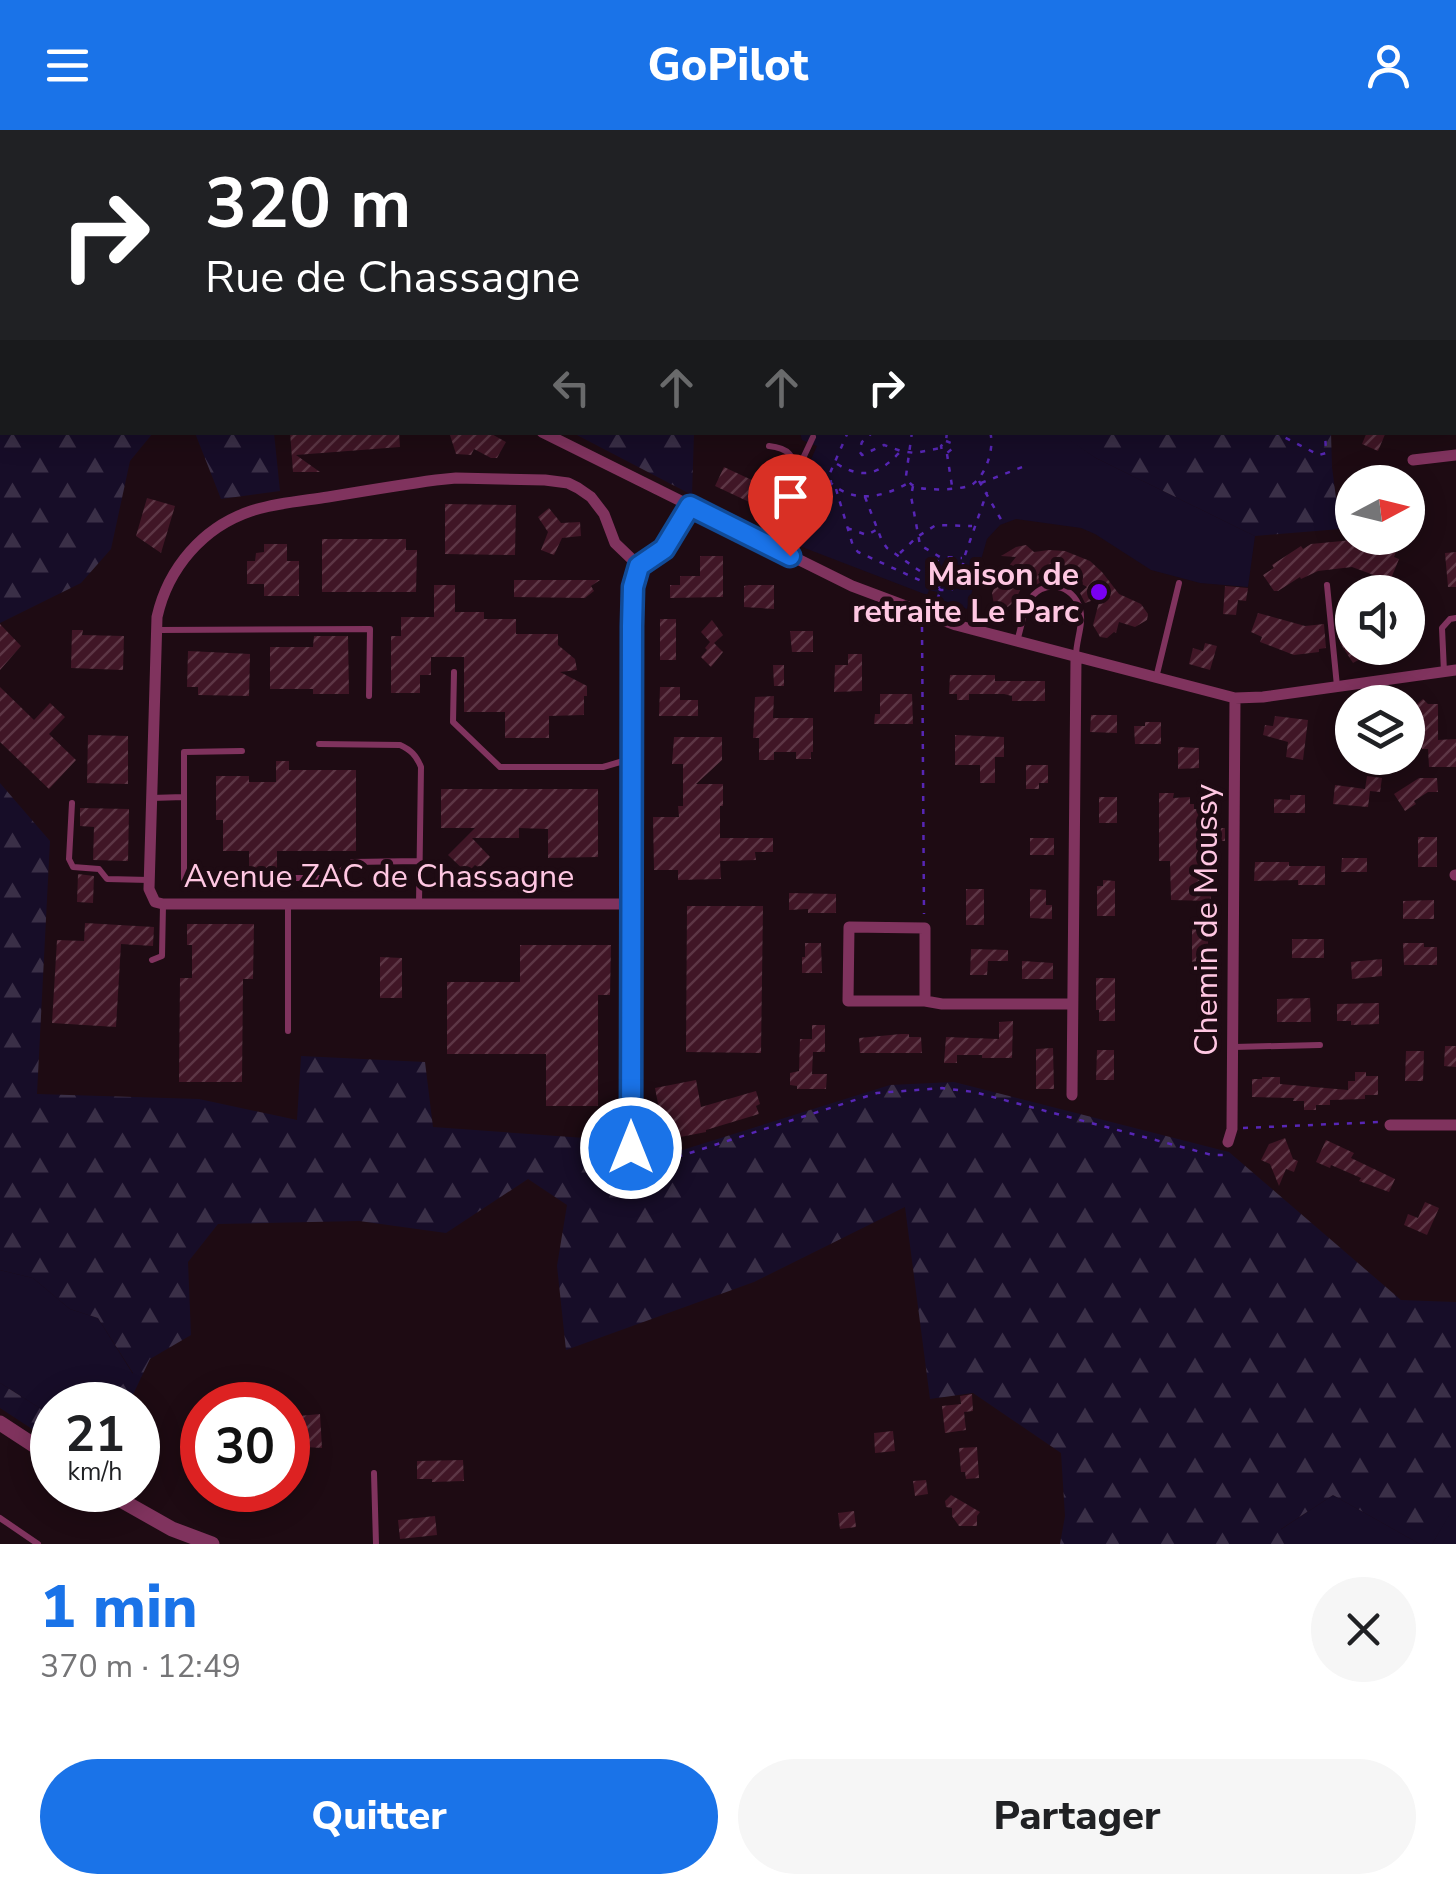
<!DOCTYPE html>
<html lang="fr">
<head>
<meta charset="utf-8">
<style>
	:root { --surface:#fff; --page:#f6f6f6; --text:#202124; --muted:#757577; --accent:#1a73e8 }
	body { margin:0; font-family:"Nunito Sans",sans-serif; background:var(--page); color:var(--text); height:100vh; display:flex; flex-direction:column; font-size:38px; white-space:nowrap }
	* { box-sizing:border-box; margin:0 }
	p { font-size:32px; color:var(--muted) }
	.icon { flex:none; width:55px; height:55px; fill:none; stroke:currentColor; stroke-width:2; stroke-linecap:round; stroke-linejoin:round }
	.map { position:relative; height:1414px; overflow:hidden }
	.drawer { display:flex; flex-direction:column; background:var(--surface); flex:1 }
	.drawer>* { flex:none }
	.hud { position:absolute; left:0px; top:0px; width:1458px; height:305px; box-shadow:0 5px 25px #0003; background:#202124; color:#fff; overflow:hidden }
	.needle { width:65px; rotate:83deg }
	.controls { position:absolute; left:1335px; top:335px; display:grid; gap:20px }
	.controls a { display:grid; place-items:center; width:90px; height:90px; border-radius:50%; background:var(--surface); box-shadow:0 5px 25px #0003; font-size:50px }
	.speed { position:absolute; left:30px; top:1252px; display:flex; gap:20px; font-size:50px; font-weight:700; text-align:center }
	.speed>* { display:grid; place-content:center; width:130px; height:130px; border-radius:50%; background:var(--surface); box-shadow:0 5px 25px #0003; line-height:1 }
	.speed small { font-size:25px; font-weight:400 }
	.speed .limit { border:15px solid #d22; background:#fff; color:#111 }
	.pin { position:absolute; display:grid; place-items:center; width:85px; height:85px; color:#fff; margin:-102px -42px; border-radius:50% 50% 50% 0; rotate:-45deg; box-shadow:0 0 10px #0007 }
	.pin .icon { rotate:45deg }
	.me { position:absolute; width:110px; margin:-55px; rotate:0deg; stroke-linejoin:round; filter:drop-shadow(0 0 8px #0008) }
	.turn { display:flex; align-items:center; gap:35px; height:210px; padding:0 40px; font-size:45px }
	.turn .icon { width:130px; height:130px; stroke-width:2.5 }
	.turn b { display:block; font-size:70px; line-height:85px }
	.lanes { display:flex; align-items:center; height:95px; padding:0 40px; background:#0003; justify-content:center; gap:50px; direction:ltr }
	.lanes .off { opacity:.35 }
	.round { display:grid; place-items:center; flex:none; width:105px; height:105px; border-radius:52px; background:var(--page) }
	.summary { display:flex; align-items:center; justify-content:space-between; height:170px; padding:0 40px }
	h1 { font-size:60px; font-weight:800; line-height:75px; color:var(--accent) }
	.action { display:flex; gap:20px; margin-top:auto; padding:20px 40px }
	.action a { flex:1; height:115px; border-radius:60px; background:var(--accent); color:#fff; font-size:40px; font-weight:800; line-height:115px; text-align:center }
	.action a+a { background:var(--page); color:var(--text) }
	header { display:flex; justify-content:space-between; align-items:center; height:130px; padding:0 40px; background:var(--accent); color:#fff; font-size:45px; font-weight:800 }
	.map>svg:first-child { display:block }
	.green { fill:#170d28 }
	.forest { fill:url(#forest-firs) }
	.building { fill:url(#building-hatch) }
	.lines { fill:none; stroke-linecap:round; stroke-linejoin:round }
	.path { stroke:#5726b5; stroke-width:2.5; stroke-dasharray:5 8; stroke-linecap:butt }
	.service { stroke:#80335e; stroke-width:6 }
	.minor { stroke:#80335e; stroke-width:11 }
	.tertiary { stroke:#80335e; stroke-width:15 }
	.route-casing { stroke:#114b97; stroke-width:25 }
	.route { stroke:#1a73e8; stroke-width:18 }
	.poi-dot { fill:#7a00f2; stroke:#1e0b13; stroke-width:4 }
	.labels { text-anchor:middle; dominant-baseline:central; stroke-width:10; stroke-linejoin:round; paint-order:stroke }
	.poi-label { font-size:32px; font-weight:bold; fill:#ffc7e2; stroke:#1e0b13; text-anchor:end }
	.street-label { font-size:32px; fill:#ffc7e2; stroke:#1e0b13 }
</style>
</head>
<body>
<header><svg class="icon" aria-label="menu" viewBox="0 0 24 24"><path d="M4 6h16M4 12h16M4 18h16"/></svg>GoPilot<svg class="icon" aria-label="person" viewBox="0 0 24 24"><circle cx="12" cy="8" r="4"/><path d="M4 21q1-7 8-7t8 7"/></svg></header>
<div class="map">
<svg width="1456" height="1414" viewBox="0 0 1456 1414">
	<defs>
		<pattern id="forest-firs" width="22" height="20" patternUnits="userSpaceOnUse" patternTransform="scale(2.5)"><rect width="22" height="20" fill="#170d28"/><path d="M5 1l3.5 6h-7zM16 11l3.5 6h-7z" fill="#3a2f47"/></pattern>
		<pattern id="building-hatch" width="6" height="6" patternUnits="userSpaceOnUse" patternTransform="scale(2.5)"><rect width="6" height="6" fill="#401626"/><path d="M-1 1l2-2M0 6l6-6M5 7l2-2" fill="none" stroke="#5d3645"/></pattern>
	</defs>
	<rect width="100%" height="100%" fill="#1e0b13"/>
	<path class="green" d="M1059,302l37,26 159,78 -7,51 -48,-4 -49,-13 -56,-36 -14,-6 -65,-9 -16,6 -13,14 -20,70 -31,-11 1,-6 -8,-2 -2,5 -151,-58 -3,-5 25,-44 19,-42 -15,-6 -2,-7z
		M0,1140l33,8 37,31 28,9 35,56 -29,31h-52v11l-52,-33z
		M1333,1365l87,49h-136l-4,-14z
		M1450,1383l6,3v28h-24z"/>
	<path class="forest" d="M477,0h494v2h-493z
		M2,256v46l151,1 -23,28 -19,88 -30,34 -81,40v-233z
		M195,303h79l6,58 -59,8z
		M573,303h121l-2,62z
		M1059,303h272l1,34 8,62 -85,7 -159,-78z
		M0,653l50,58 -13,253 162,5 98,21 4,-64 124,6 8,65 180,13 15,27 262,-82 64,-3 275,70 172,148 55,2v214l-6,-2 -18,30h-12l-87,-49 -52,34 3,15h-224l5,-28 -4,-63 -88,-60 -43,6 -25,-192 -151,75 -188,68 -9,-84 10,-61 -39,-26 -82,54 -87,-12 -141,3 -30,38 3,73 -41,24 -22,46h-24l29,-32 -35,-55 -28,-9 -37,-31 -33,-8z
		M0,1253l52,33v26l-52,-34z"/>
	<path class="building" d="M290,302h109l1,15 -104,8 24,17h-27z
		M449,302h39l18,10 -9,16h-6l-17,-9 -3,6 -15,-1z
		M1367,302h19l-8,19 -16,-7z
		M724,337l47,22 -9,19 -47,-22z
		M147,368l28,8 -14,47 -25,-17z
		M445,374l71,1 -1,50 -70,-1z
		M549,378l12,15 19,-1 1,14 -19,2 -8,17 -13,-5 7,-18 -10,-15z
		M322,409h84v11h11l-1,42h-94z
		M1363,409l33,13 -2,5 5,2 -9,22 -38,-14 -34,4 -17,8 -1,-2 -22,14h-4l-11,-16 11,-7 -2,-3 29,-19 2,3 8,-5z
		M264,414h23v17h12v35h-35v-12h-17v-23h8l1,-8 8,-1z
		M1026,415l8,7 15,-2 16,1 25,10 12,11 17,22 22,10 7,10 -1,6 -12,7 -16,-5 -3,11 -2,-1 -7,6 -7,-1 -7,-12 7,-27 -15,5 -5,-10 7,-6 -18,-10 -13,-3h-18l3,8 -10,6 -6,-7 -11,21 -10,8 -7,-1 -3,-4 -2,-12 7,-15 17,-21 -15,-1 15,-9z
		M1456,422v35h-8l-3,-34z
		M700,426h23v41l-53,1v-13h10v-9h20z
		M514,450h86l-9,6 3,5 -9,7 -71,-1z
		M434,455h21v27h29v7h32v15h42v11l17,14 2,11 -17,2 27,14v10h-3v19l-35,1v22h-44v-26h-41v-55h-33v18h-11v18h-29v-57h10v-19h33z
		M749,455h25v24l-30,-2v-21z
		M1225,456l23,2 -2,13 -8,-1 -2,15 -13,-1z
		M1258,483l47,13 19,-2 2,24 -7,1v3l-25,3 -34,-13 2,-5 -11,-5z
		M660,489h16v41h-16z
		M712,490l11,15 -9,8 9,9 -12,15 -10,-10 6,-7 -2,-2 5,-6 -9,-10z
		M0,494l21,22 -21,24z
		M72,500h11l-1,5 42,1 -1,34 -52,-2z
		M790,501h23v21h-21z
		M1352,505v13h29l-20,13 -1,-2 -7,4 -13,-20z
		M314,506h34l1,58h-36v-5h-43v-42h43z
		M1205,513l12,3 -7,24 -21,-6 4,-16 10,3z
		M188,521l62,3 -1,42 -51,-1v-8h-11z
		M848,524h14v37l-28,1 1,-27h13z
		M773,535h11v21h-10z
		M950,545h45v6h50v20h-33v-5l-8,-2h-35v6h-12v-6h-8z
		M0,557l34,33 16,-17 15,14 -16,17 27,26 -27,29 -49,-47z
		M660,557h20v13h18v16h-39z
		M880,564h32l1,30h-39l1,-10h5z
		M774,566l-1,22h40v34h-2v7h-15v-7h-22v8h-15v-22h-6l2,-41z
		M1423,569l5,5h10v36l18,-1v28h-27l-1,-18h-6l-2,-21h-12l1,-24h8z
		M1091,585h26v18l-27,-1z
		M1275,586l33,4 -5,40 -17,-3 2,-15 -25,-7 2,-10 8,1z
		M1145,592h16v22h-26l-1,-18h11z
		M88,605l40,1v48l-41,-1z
		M955,605l49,2v20h-9v26h-15v-18h-25z
		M674,607h48v23l-26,24h27v22h-3v32h53v14h-18l1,8 -36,1 1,18 -43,1v-10h-24l-1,-53h26l-1,-11h5v-42h-11z
		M1178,617l21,1v20l-21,1z
		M276,631h13v9h67v81h-79v17h-28v-17h-26v-31h-7v-44h33v6h27z
		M1026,635h22v18h-9v6h-13z
		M1367,646l15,2 -2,14 -10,-1 -2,16 -35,-3 2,-19 30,4z
		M1419,648h18l1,14h-10l-14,9 2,3 -11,7 -11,-17z
		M441,659h157v68l-50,1v-29l-29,-1v10h-47l18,19 -11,11 -4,-3 -8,8 -19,-18 27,-27h-34z
		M1159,663h15l-1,5 17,-1v7h4v5h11v19h20v13h-19l-1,43h6v17l-40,-1 -1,-39h-11z
		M1290,665h15v18h-31v-14l16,1z
		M1099,667h18v26h-18z
		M80,678l49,1 -1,52 -35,-1 1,-33 -14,-1z
		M1418,707h19v30h-19z
		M1030,708h24v17h-24z
		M1342,728h25v14h-26z
		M1255,732h34v4h36v19h-27v-5l-44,1z
		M78,744l16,2 -1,27 -16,-1z
		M1103,750l12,1v35h-18v-30h6z
		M966,759h18v36h-18z
		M1030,759l16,1v15h6v14l-22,-1z
		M789,763l47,1v19h-28v-4l-19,1z
		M1434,770v19h-31v-18z
		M687,776h76l-2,147 -75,-1z
		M85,793l69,4 -1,19 -32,-2 -5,83 -64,-4 5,-83 27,1z
		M1192,793h16v43h-16z
		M187,794h67l-1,55h-10l-1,103h-63l1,-104h12v-33h-5z
		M1292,809h32v19h-32z
		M805,813h16l1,30h-20v-16h3z
		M1403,813h21v4h13v18h-33z
		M520,815h91l-1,50h-12v111h-52v-52h-99v-72h73z
		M971,819l37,1v11h-20l-1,14h-17z
		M380,827l22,1v40h-22z
		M1382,829v17l-30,3 -1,-17z
		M1022,831l31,2v16h-31z
		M1096,848h19v43h-16v-11h-3z
		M1310,868l1,24h-34v-23z
		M1379,873v21l-28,1v-4h-14v-17z
		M1013,891l-1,37h-30v-3h-25v8h-13l2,-26 53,2v-17z
		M812,895h13v27h-12l-1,22h15l-1,15h-29v-3l-7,-1v-12l9,-2 1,-32h12z
		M901,904h8v3h12l1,16h-62l-1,-15z
		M1445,916h11v21l-12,-1z
		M1053,918l1,41h-18v-40z
		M1097,920h17v30h-18z
		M1406,921h18l-1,30h-18z
		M1355,942h11v4h12v19h-13v4l-35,1v5h-14v5h-12v-9h-11l1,-3 -42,-1v-18h10v-2h18v7l68,6v-9h7z
		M696,950l5,27 55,-16 4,13 -4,2 3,8 -53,16v2l-41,8 -10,-52z
		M1285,1008l8,21 5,2 -4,11 -8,-3 -7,17 -9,-22 -9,-4 8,-16z
		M1326,1010l28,13 -3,5 44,21 -6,13 -30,-11 2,-3 -30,-13 -1,3 -14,-6z
		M1425,1072l14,6 -12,27 -23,-10 4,-11 10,4z
		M972,1264l1,17 -9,1 2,18 -21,3 -3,-27 19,-2 -1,-8z
		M320,1284l2,34 -34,-2v-29z
		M893,1301l2,20 -20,2 -1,-20z
		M977,1317l2,31 -13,1 -1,-7h-4l-2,-24z
		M463,1330l1,21 -32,1v-3h-15v-18z
		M926,1350l2,14 -13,2 -2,-15z
		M951,1365l29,17 -3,4v10h-18l-7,-10v-8l-6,-1 -1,-6z
		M854,1381l2,16 -16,2 -2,-16z
		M435,1386l2,19 -37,4 -2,-19z"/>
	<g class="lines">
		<path class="path" d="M764,0l1,2
			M848,302l-18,41 1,10c23,21 53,14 77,0
			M873,302l-11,10 -3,9 3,4 22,-10 17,6 14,2 26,-5
			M912,302l-6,44c4,7 4,9 11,11 9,4 48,3 56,-3 13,-9 22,-37 17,-52
			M1274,302l45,23 7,-2 -1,-21
			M801,304v-2
			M946,311l5,2 2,5 -6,5 -5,-2 -1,-5 5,-5 1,-9
			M947,324l5,32
			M837,334c27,16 42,10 63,-12
			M979,351l24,42
			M981,353l44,-17
			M913,356l-2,10 9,49 20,12 22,1
			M836,359l17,57 5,6 83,38h10l9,-8 4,-24 23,-66
			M865,367l17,44 5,7 50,35 4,7 -5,12
			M847,398l20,7 9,-5
			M900,423l17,-16 19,-12 36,1
			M930,446l9,-18
			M922,497l2,287
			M1243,998l137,-6
			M640,1028l20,-5 14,5 203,-65 65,-5 32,4 238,63h12l1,-2"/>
		<path class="service" d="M128,0v2
			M175,0l1,2
			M769,316c18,2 28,9 24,29
			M760,410l30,-54 23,-49
			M1327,455l10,101
			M158,500l212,-1 -1,67
			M1017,511c4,-12 6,-27 11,-38 13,-26 46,-19 52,6 4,15 -4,31 -4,47
			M454,542l-1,50 47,45h103l17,-5 12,-1
			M1444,542l-2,-44 8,-9 6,-1
			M1156,548l23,-95
			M319,614l81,1c11,5 16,10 21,22l-2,136
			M151,668l33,-1
			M72,673l-3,56 4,8 26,2 8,10 42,1
			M251,748h81l20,-16 67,-1
			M184,749v-127l58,-1
			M152,830l10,-4 1,-51
			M288,901v-126
			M1234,917l86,-2
			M374,1343l2,71
			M0,1388l38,26"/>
		<path class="minor" d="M1434,0l1,2
			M394,2l1,-2
			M1331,2l26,-2
			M1455,37l1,1
			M0,239l2,-2
			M1455,251h1
			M542,302l310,154 104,39 279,73 28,-1 193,-27
			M1413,330l43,-5
			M1455,745h1
			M632,774h-469l-8,-2 -6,-13 8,-272c11,-49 46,-90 94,-106 24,-8 51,-10 77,-14 36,-6 72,-12 108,-17l20,-2 89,2 23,3 10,5 13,9 13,17 11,29 24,23
			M925,871v-73l-76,-1 -1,74h77l17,3h130
			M1072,965l4,-437
			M1390,995h66
			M1228,1012l4,-13 3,-431
			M631,1018l2,-561 6,-21 25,-17 26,-43"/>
		<path class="tertiary" d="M0,1293l52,34
			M103,1360l69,39 40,15"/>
	</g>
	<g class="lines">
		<defs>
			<path id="route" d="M631,1018l1,-522 1,-39 6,-21 25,-17 26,-43 100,50"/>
		</defs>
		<use href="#route" class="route-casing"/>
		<use href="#route" class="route"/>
	</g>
	<circle class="poi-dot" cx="1099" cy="462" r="10"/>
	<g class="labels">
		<g class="poi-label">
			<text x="1079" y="444">Maison de<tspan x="1079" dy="37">retraite Le Parc</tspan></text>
		</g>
		<g class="street-label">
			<text x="379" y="746">Avenue ZAC de Chassagne</text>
			<text transform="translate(1206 790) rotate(-90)">Chemin de Moussy</text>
		</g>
	</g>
</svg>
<div class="controls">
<a><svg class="needle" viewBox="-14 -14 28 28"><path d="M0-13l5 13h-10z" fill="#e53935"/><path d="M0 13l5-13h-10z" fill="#757577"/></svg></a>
<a><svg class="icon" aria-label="sound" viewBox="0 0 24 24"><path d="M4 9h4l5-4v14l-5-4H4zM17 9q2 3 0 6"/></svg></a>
<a><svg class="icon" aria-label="layers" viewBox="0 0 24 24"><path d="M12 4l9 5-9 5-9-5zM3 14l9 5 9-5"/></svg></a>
</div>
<div class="speed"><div>21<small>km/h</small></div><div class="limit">30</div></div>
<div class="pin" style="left:790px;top:426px;background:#d93025"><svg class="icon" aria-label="arrive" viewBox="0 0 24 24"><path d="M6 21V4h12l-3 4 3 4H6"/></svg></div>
<svg class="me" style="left:631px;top:1018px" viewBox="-20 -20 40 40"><circle r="17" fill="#1a73e8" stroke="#fff" stroke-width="3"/><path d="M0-11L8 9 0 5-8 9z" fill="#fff"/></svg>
<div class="hud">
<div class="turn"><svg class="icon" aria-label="right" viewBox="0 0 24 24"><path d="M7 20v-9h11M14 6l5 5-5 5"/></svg><div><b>320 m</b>Rue de Chassagne</div></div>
<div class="lanes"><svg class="icon off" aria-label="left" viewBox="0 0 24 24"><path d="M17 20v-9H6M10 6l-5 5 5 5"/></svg><svg class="icon off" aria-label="ahead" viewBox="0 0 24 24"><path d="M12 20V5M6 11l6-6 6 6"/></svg><svg class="icon off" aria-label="ahead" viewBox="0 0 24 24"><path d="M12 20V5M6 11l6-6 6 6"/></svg><svg class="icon" aria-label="right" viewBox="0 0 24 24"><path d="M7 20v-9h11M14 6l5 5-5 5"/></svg></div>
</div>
</div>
<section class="drawer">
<div class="summary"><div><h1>1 min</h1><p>370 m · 12:49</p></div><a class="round"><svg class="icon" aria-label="close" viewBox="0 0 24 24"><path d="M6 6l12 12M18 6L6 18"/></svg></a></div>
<div class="action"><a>Quitter</a><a>Partager</a></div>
</section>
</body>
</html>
